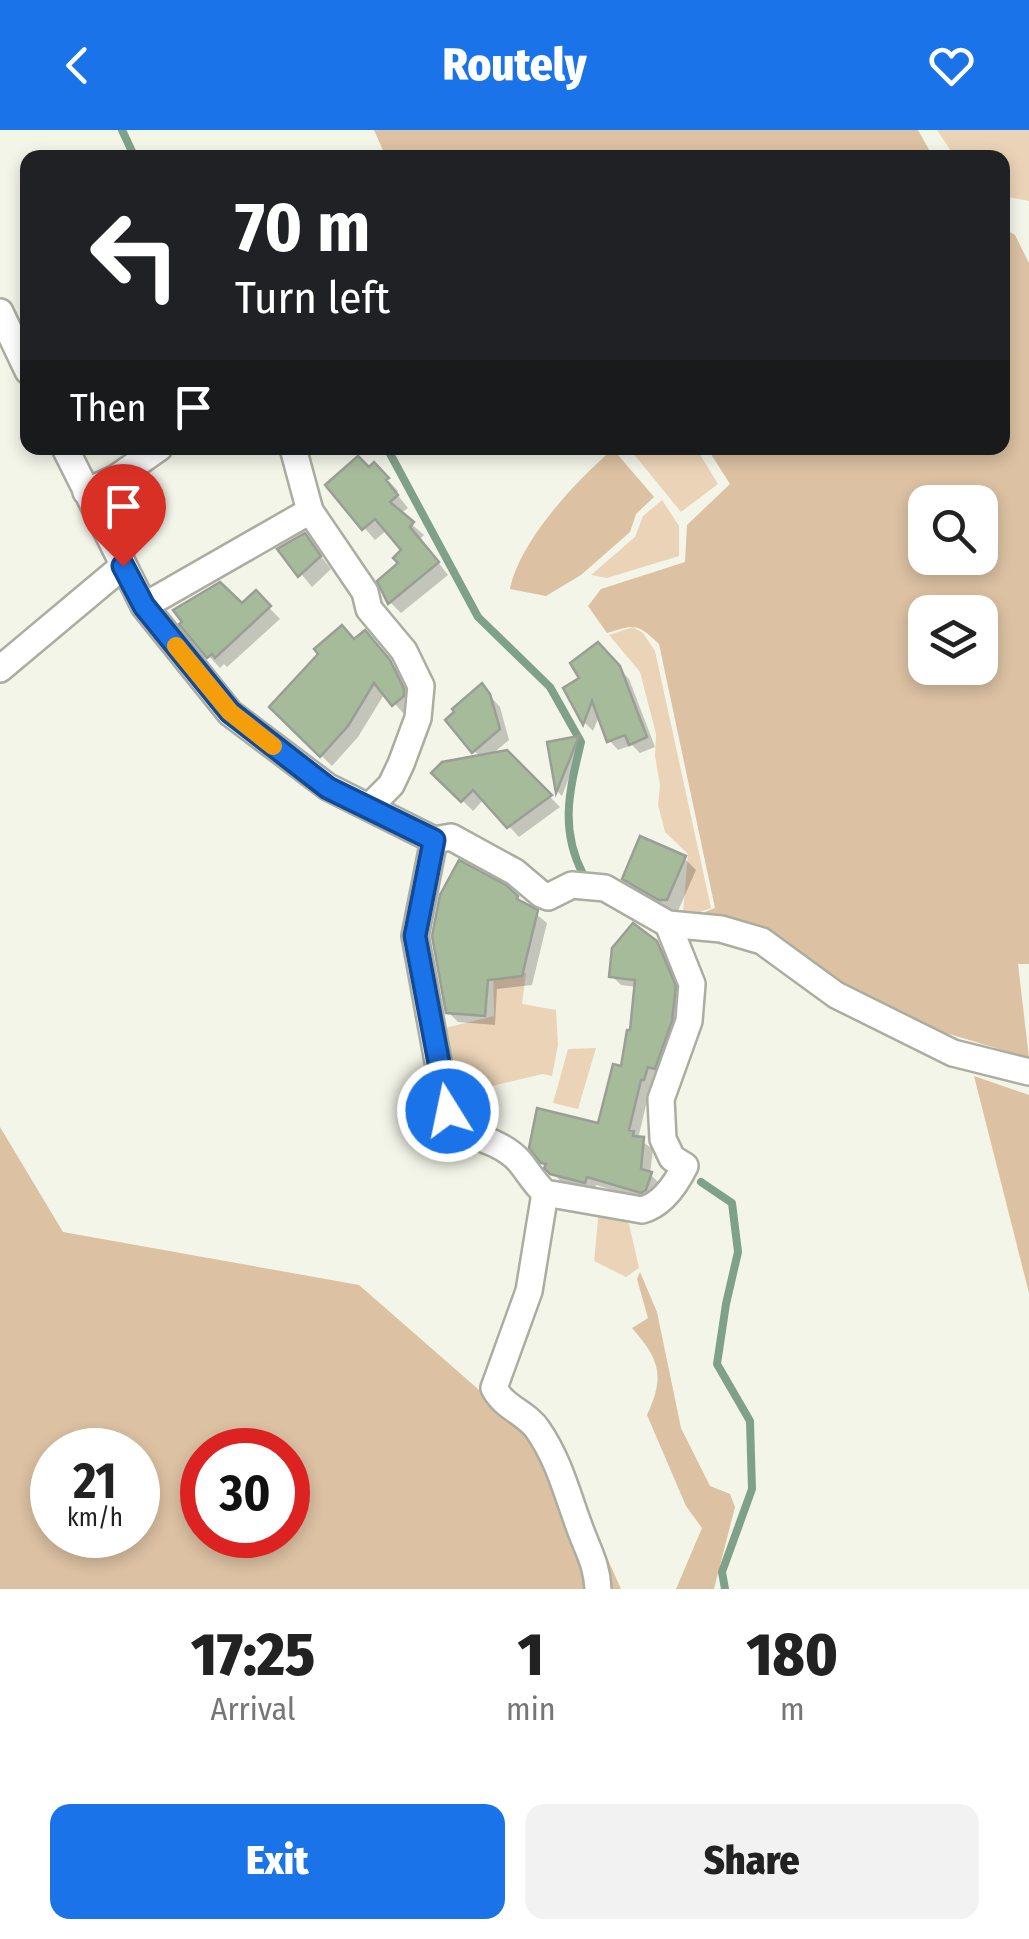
<!DOCTYPE html>
<html lang="en">
<head>
<meta charset="utf-8">
<style>
	:root { --surface:#fff; --page:#f2f2f2; --text:#222; --muted:#767676; --accent:#1a73e8 }
	body { margin:0; font-family:"Fira Sans Condensed",sans-serif; background:var(--page); color:var(--text); height:100vh; display:flex; flex-direction:column; font-size:38px; white-space:nowrap }
	* { box-sizing:border-box; margin:0 }
	p { font-size:32px; color:var(--muted) }
	.icon { flex:none; width:55px; height:55px; fill:none; stroke:currentColor; stroke-width:2; stroke-linecap:round; stroke-linejoin:round }
	.map { position:relative; height:1459px; overflow:hidden }
	.panel { display:flex; flex-direction:column; background:var(--surface); flex:1 }
	.panel>* { flex:none }
	.hud { position:absolute; left:20px; top:20px; width:990px; height:305px; border-radius:20px; box-shadow:0 5px 15px #0003; background:#202124; color:#fff; overflow:hidden }
	.tools { position:absolute; left:908px; top:355px; display:grid; gap:20px }
	.tools a { display:grid; place-items:center; width:90px; height:90px; border-radius:20px; background:var(--surface); box-shadow:0 5px 15px #0003; font-size:50px }
	.speed { position:absolute; left:30px; top:1298px; display:flex; gap:20px; font-size:50px; font-weight:700; text-align:center }
	.speed>* { display:grid; place-content:center; width:130px; height:130px; border-radius:50%; background:var(--surface); box-shadow:0 5px 15px #0003; line-height:1 }
	.speed small { font-size:25px; font-weight:400 }
	.speed .limit { border:15px solid #d22; background:#fff; color:#111 }
	.pin { position:absolute; display:grid; place-items:center; width:85px; height:85px; color:#fff; margin:-102px -42px; border-radius:50% 50% 50% 0; rotate:-45deg; box-shadow:0 0 10px #0007 }
	.pin .icon { rotate:45deg }
	.me { position:absolute; width:110px; margin:-55px; rotate:350deg; stroke-linejoin:round; filter:drop-shadow(0 0 8px #0008) }
	.turn { display:flex; align-items:center; gap:35px; height:210px; padding:0 50px; font-size:45px }
	.turn .icon { width:130px; height:130px; stroke-width:2.5 }
	.turn b { display:block; font-size:70px; line-height:85px }
	.then { display:flex; align-items:center; height:95px; padding:0 50px; background:#0003; gap:20px; font-size:38px }
	.eta { display:flex; justify-content:space-evenly; align-items:center; height:170px; text-align:center }
	.eta b { font-size:60px; font-weight:800; line-height:70px }
	.primary-button { display:flex; gap:20px; margin-top:auto; padding:20px 50px }
	.primary-button a { flex:1; height:115px; border-radius:20px; background:var(--accent); color:#fff; font-size:40px; font-weight:800; line-height:115px; text-align:center }
	.primary-button a+a { background:var(--page); color:var(--text) }
	header { display:flex; justify-content:space-between; align-items:center; height:130px; padding:0 50px; background:var(--accent); color:#fff; font-size:45px; font-weight:800 }
	.map>svg:first-child { display:block }
	.green { fill:#ebd3b7 }
	.forest { fill:#dcc1a2; fill-rule:evenodd }
	.shadow { fill:#0003 }
	.lines { fill:none; stroke-linecap:round; stroke-linejoin:round }
	.stream { stroke:#7fa189; stroke-width:8 }
	.building { fill:#a6bb9a; stroke:#999f95; stroke-width:2.5 }
	.minor-casing { stroke:#acada1; stroke-width:30 }
	.minor { stroke:#fff; stroke-width:25 }
	.route-casing { stroke:#114b97; stroke-width:25 }
	.route { stroke:#1a73e8; stroke-width:18 }
	.slow { stroke:#f59e0b; stroke-width:18 }
</style>
</head>
<body>
<header><svg class="icon" aria-label="back" viewBox="0 0 24 24"><path d="M15 5l-7 7 7 7"/></svg>Routely<svg class="icon" aria-label="heart" viewBox="0 0 24 24"><path d="M12 20l-8-8c-3-5 5-10 8-4 3-6 11-1 8 4z"/></svg></header>
<div class="map">
<svg width="1029" height="1459" viewBox="0 0 1029 1459">
	<rect width="100%" height="100%" fill="#f4f5e9"/>
	<path class="green" d="M937,0h92v71l-26,-5 -1,-38 -47,-1z
		M639,318h57l22,36 -37,28 -48,-59z
		M662,370l17,26v30l-72,22 -16,-3 44,-38 8,-21z
		M633,497l10,6 12,18 56,257 -32,12 4,-8 5,-58 -23,-22 -7,-27 2,-20 -5,-29 1,-22 -16,-62 -31,-37z
		M493,837l33,6 -4,31 34,6 2,35 -6,31 -9,-2 -85,20 -13,-66 49,-12z
		M596,918l-18,61 -25,-6 15,-54z
		M599,1079l17,5 13,10 10,44 -13,9 -32,-16z"/>
	<path class="forest" d="M374,0h544l15,27h-547z
		M1003,98l12,7 14,28v701h-11l11,94 -136,-41 -169,-98 -41,2 32,-13 -56,-264c-22,-21 -23,-20 -52,-11l-19,-27 13,-17 84,-27 2,-37 43,-41 -23,-36h295zM925,372h55v56h-55zM925,482h55v56h-55z
		M613,319l41,48 -18,17 -6,18 -49,43 -35,21 -36,-7c10,-49 66,-108 103,-140z
		M974,946l55,19v198z
		M0,997l63,105 296,53 207,181 55,123h-621zM52,1320h86v85h-86zM202,1320h86v85h-86z
		M640,1142l17,40 24,116 29,58 20,8 5,13 -21,82h-38l26,-61 -16,-22 -39,-91c18,-39 13,-55 -15,-87l16,-10 -11,-39z"/>
	<path class="shadow" d="M374,335l24,26 -2,2 12,15 -8,6 24,21 -4,4 28,36 -47,38 -11,-11 15,-51 -18,-21 -12,10 -47,-54z
		M305,406l26,33 -19,18 -31,-38z
		M256,464l24,25 -53,48 -3,-3 -4,4 -14,-15z
		M355,511l21,3 25,30 13,34 -9,7 -20,-22 -27,44 -26,29 -60,-59z
		M597,515l32,34 26,68 -15,6 -8,-8 -14,5 -9,-10 -9,-26 -7,17 -8,-8 -19,-34 16,-10z
		M482,557l18,20 9,33 -18,15 15,-3 54,55 -41,30 -35,-38 -11,12 -38,-38 46,-16 -7,-6z
		M578,609l4,5 -20,52 -4,-4 -8,-48z
		M684,728l12,12 -18,41h-5l-36,-20 -12,-12z
		M516,768l31,25 -15,62 -35,4 -2,36 -37,-3 -10,-10z
		M656,813l10,11 18,44 -30,90h-4l-12,51 15,10 -3,25 10,10 -8,18 -56,-17 -2,7 -32,-9 -19,-22 57,-35 23,-57 9,-36 5,-46 -16,-2 -9,-9z"/>
	<g class="lines">
		<path class="stream" d="M122,0l13,28
			M387,318l91,169 72,70 31,55c-11,47 -22,86 2,132
			M701,1052l31,21 6,49 -12,52 -9,60 33,57 2,68 -30,83 3,17"/>
	</g>
	<path class="building" d="M358,326l11,11 5,-5 15,16 -3,2 12,15 -8,7 24,20 -4,5 29,35 -51,42 -11,-23 21,-18 -5,-5 8,-8 -26,-31 -13,11 -37,-45z
		M305,403l16,23 -23,21 -21,-28z
		M220,452l22,21 14,-13 15,16 -56,52 -3,-4 -5,4 -28,-34 3,-2 -9,-12z
		M342,495l12,14 11,-9 25,30 14,29v7l-12,10 -18,-23 -26,43 -28,31 -51,-50 49,-53 -4,-5z
		M598,512l22,24 27,71 -18,8 -4,-10 -18,7 -15,-41 -9,24 -20,-37 16,-10 -9,-15z
		M482,553l8,11 10,35 -28,24 -27,-33 9,-8 -2,-3z
		M579,606l-10,25 -13,32 -9,-51z
		M507,620l45,45 -45,33 -34,-38 -12,12 -30,-29 11,-11z
		M640,706l46,20 -19,44h-8l-37,-21z
		M459,730l47,25 12,11 -1,3 21,11 -16,66 -34,4 -3,36 -39,-3 -14,-77 8,-41z
		M633,793l24,18 19,45 -4,35 -17,48 -7,-2 -4,13h-3l-12,50 5,1 -1,5 11,1 -3,32 11,3 -6,18 -5,3 -54,-16 -2,6 -35,-9 -6,-6 2,-4 -5,-1 -12,-15 8,-40 61,15 15,-59 8,2 6,-36h3l5,-50 -26,-3 3,-29z"/>
	<g class="lines">
		<defs>
			<path id="minor" d="M0,182l28,59
				M65,318l79,158 86,107 98,74 106,53 -19,96 32,175 9,18c21,8 49,15 64,33 9,11 14,21 25,31l-16,98 -35,97c10,20 33,25 44,42 20,29 28,60 40,93 8,24 19,40 20,66
				M293,318l17,63 55,81 4,17 35,42 17,35 -3,32 -17,46 -10,21 -22,22
				M86,362l30,-14 43,-30
				M144,476l166,-95
				M0,539l123,-103
				M434,710l17,-3 64,35 26,22 7,3 24,-12 33,3 63,36 24,60 -3,37 -28,78 2,40 9,19 13,8c-9,18 -23,39 -43,44l-97,-17
				M668,794l53,5 41,12 74,54 117,58 76,19"/>
		</defs>
		<use href="#minor" class="minor-casing"/>
		<use href="#minor" class="minor"/>
	</g>
	<g class="lines">
		<defs>
			<path id="route" d="M123,436l21,40 86,106 98,76 106,52 -19,96 33,175"/>
		</defs>
		<use href="#route" class="route-casing"/>
		<use href="#route" class="route"/>
		<path class="slow" d="M176,516l54,66 43,34"/>
	</g>
</svg>
<div class="tools">
<a><svg class="icon" aria-label="search" viewBox="0 0 24 24"><circle cx="10" cy="10" r="6"/><path d="M15 15l6 6"/></svg></a>
<a><svg class="icon" aria-label="layers" viewBox="0 0 24 24"><path d="M12 4l9 5-9 5-9-5zM3 14l9 5 9-5"/></svg></a>
</div>
<div class="speed"><div>21<small>km/h</small></div><div class="limit">30</div></div>
<div class="pin" style="left:123px;top:436px;background:#d93025"><svg class="icon" aria-label="arrive" viewBox="0 0 24 24"><path d="M6 21V4h12l-3 4 3 4H6"/></svg></div>
<svg class="me" style="left:448px;top:981px" viewBox="-20 -20 40 40"><circle r="17" fill="#1a73e8" stroke="#fff" stroke-width="3"/><path d="M0-11L8 9 0 5-8 9z" fill="#fff"/></svg>
<div class="hud">
<div class="turn"><svg class="icon" aria-label="left" viewBox="0 0 24 24"><path d="M17 20v-9H6M10 6l-5 5 5 5"/></svg><div><b>70 m</b>Turn left</div></div>
<div class="then">Then<svg class="icon" aria-label="arrive" viewBox="0 0 24 24"><path d="M6 21V4h12l-3 4 3 4H6"/></svg></div>
</div>
</div>
<section class="panel">
<div class="eta">
<div><b>17:25</b><p>Arrival</p></div>
<div><b>1</b><p>min</p></div>
<div><b>180</b><p>m</p></div>
</div>
<div class="primary-button"><a>Exit</a><a>Share</a></div>
</section>
</body>
</html>
